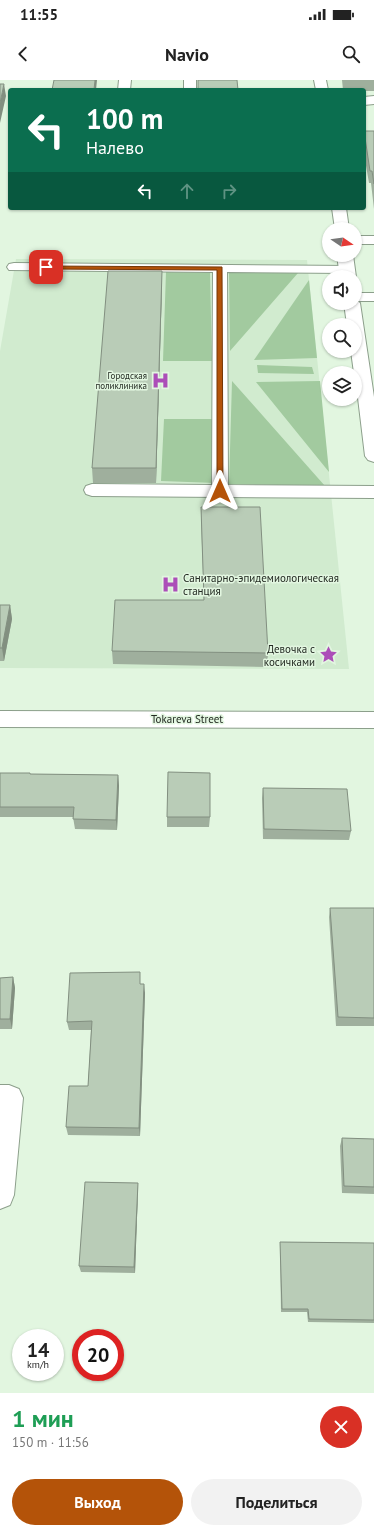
<!DOCTYPE html>
<html lang="ru">
<head>
<meta charset="utf-8">
<style>
	:root { --surface:#fff; --page:#f2f2f2; --text:#222; --muted:#767676; --accent:#b45309 }
	body { margin:0; font-family:"PT Sans",sans-serif; background:var(--page); color:var(--text); height:100vh; display:flex; flex-direction:column; font-size:15px; white-space:nowrap }
	* { box-sizing:border-box; margin:0 }
	p { font-size:13px; color:var(--muted) }
	.icon { flex:none; width:22px; height:22px; fill:none; stroke:currentColor; stroke-width:2; stroke-linecap:round; stroke-linejoin:round }
	.map { position:relative; height:1313px; overflow:hidden }
	.sheet { display:flex; flex-direction:column; background:var(--surface); flex:1 }
	.sheet>* { flex:none }
	.guide { position:absolute; left:8px; top:8px; width:358px; height:122px; border-radius:4px; box-shadow:0 1px 3px #0004; background:#0b6e4f; color:#fff; overflow:hidden }
	.needle { width:26px; rotate:103deg }
	.controls { position:absolute; left:322px; top:142px; display:grid; gap:8px }
	.controls a { display:grid; place-items:center; width:40px; height:40px; border-radius:50%; background:var(--surface); box-shadow:0 1px 3px #0004; font-size:20px }
	.speed { position:absolute; left:12px; top:1249px; display:flex; gap:8px; font-size:20px; font-weight:700; text-align:center }
	.speed>* { display:grid; place-content:center; width:52px; height:52px; border-radius:50%; background:var(--surface); box-shadow:0 1px 3px #0004; line-height:1 }
	.speed small { font-size:10px; font-weight:400 }
	.speed .limit { border:6px solid #d22; background:#fff; color:#111 }
	.pin { position:absolute; display:grid; place-items:center; width:34px; height:34px; color:#fff; margin:-17px; border-radius:8px; box-shadow:0 2px 6px #0006 }
	.me { position:absolute; width:44px; margin:-22px; rotate:0deg; stroke-linejoin:round; filter:drop-shadow(0 0 3px #0008) }
	.turn { display:flex; align-items:center; gap:14px; height:84px; padding:0 12px; font-size:18px }
	.turn .icon { width:52px; height:52px; stroke-width:2.5 }
	.turn b { display:block; font-size:28px; line-height:34px }
	.lanes { display:flex; align-items:center; height:38px; padding:0 12px; background:#0003; justify-content:center; gap:20px; direction:ltr }
	.lanes .off { opacity:.35 }
	.round { display:grid; place-items:center; flex:none; width:42px; height:42px; border-radius:21px; background:var(--page) }
	.head { display:flex; align-items:center; justify-content:space-between; height:68px; padding:0 12px }
	h1 { font-size:24px; font-weight:700; line-height:30px; color:#1e9e55 }
	.button { display:flex; gap:8px; margin-top:auto; padding:8px 12px }
	.button a { flex:1; height:46px; border-radius:24px; background:var(--accent); color:#fff; font-size:16px; font-weight:700; line-height:46px; text-align:center }
	.button a+a { background:var(--page); color:var(--text) }
	.status { display:flex; justify-content:space-between; align-items:center; height:28px; padding:0 20px; background:var(--surface); direction:ltr }
	.status svg { height:11px; fill:currentColor }
	header { display:flex; justify-content:space-between; align-items:center; height:52px; padding:0 12px; background:var(--surface); font-size:18px; font-weight:700 }
	.map>svg:first-child { display:block }
	.built { fill:#d1ebcf }
	.green { fill:#a2ca9f }
	.lines { fill:none; stroke-linecap:round; stroke-linejoin:round }
	.service-casing { stroke:#8c9f8b; stroke-width:2 }
	.minor-casing { stroke:#8c9f8b; stroke-width:2 }
	.service { fill:#fff; fill-rule:evenodd }
	.minor { fill:#fff; fill-rule:evenodd }
	.wall { fill:#9faf9d }
	.shaded-wall { fill:#828f80 }
	.building { fill:#b9ccb7; stroke:#828f80 }
	.route { fill:#b45309; stroke:#753606 }
	.labels { text-anchor:middle; dominant-baseline:central; stroke-width:3; stroke-linejoin:round; paint-order:stroke }
	.far-poi-label { font-size:9px; fill:#232a22; stroke:#e2f6e0; text-anchor:end }
	.poi-label { font-size:11px; fill:#232a22; stroke:#e2f6e0; text-anchor:start }
	.street-label { font-size:11px; fill:#232a22; stroke:#e2f6e0 }
</style>
</head>
<body>
<div class="status"><b>11:55</b><svg viewBox="0 0 49 12"><path d="M0 12V9h3v3zM5 12V6h3v6zM10 12V3h3v9zM15 12V0h3v12zM26 1h20v11H26zM47 4h2v5h-2z"/></svg></div>
<header><svg class="icon" aria-label="back" viewBox="0 0 24 24"><path d="M15 5l-7 7 7 7"/></svg>Navio<svg class="icon" aria-label="search" viewBox="0 0 24 24"><circle cx="10" cy="10" r="6"/><path d="M15 15l6 6"/></svg></header>
<div class="map">
<svg width="374" height="1313" viewBox="0 0 374 1313">
	<rect width="100%" height="100%" fill="#e2f6e0"/>
	<path class="built" d="M16,179l291,1 42,409 -349,-1v-317z"/>
	<path class="green" d="M166,192l44,1 2,88h-49z
		M229,192l69,1 -68,78z
		M309,200l8,78 -63,2z
		M257,285l55,2 2,7 -56,-1z
		M232,301l93,105 -96,-2z
		M320,301l9,91 -73,-90z
		M164,339h51v64l-54,-2z"/>
	<g class="lines">
		<defs>
			<path id="service" d="M119,0h12l-1,10h-12z
				M184,0h12v10h-12z
				M374,16v8l-10,1v-8z
				M14,183l338,3 2,3 -2,3 -5,1 -120,-1 1,213 146,1v12l-282,-2 -6,-2 -2,-4 2,-4 6,-2 120,1 1,-213 -204,-2 -2,-3 2,-3z
				M355,213h19v8h-19z"/>
			<path id="minor" d="M314,0h12l2,10h-12z
				M332,128h14l3,21h-14z
				M355,156h19v8h-19z
				M337,175h16l3,22 -1,1 -15,-1z
				M355,219l5,4 14,94v65l-6,-2 -3,-4 -10,-83h-1l-3,-22h4v-26h-8l-3,-22h11z
				M0,631l374,1v16l-374,-1z
				M0,1005h9l10,4 4,9 -9,97 -4,10 -10,4z"/>
		</defs>
		<use href="#service" class="service-casing"/>
		<use href="#minor" class="minor-casing"/>
		<use href="#service" class="service"/>
		<use href="#minor" class="minor"/>
	</g>
	<path class="wall" d="M342,0h32v11h-10v-1h-21z
		M364,51h10v78l-3,-26h-2l-5,-29z
		M162,206l-6,197h-63l-1,-15z
		M201,427l67,146 -1,14 -154,-3 -1,-13 92,-51 -3,-79z
		M0,525h10l2,14 -8,42h-4z
		M0,693h30v1l88,1 1,11 -2,44 -42,-1 -2,-12h-73z
		M263,708l88,43 -2,9 -86,-1 -1,-41z
		M167,737h43l-1,10h-42z
		M330,828h44v118h-38l-7,-109z
		M13,897l2,11 -3,41h-12v-51z
		M140,904l5,9 -5,143 -72,-1 -2,-8 22,-41 3,-56h-22l-2,-8z
		M342,1058l32,1v55l-32,-1 -2,-47z
		M138,1103v7l-3,83 -54,-1 -2,-6z
		M280,1162l94,1v80l-66,-1 -1,-10h-26l-1,-67z"/>
	<path class="shaded-wall" d="M95,0h2l-1,10h-2z
		M4,4l2,12 -6,27v-20z
		M162,191v15l-6,197v-15z
		M10,525l2,14 -8,42 -2,-13z
		M118,695l1,11 -2,44 -1,-10z
		M13,897l2,11 -3,41 -2,-10z
		M144,904l1,9 -5,143 -1,-8z
		M138,1103v7l-3,83 -1,-6z"/>
	<path class="building" d="M54,0h41l-1,10h-42z
		M198,0h39l1,10h-40z
		M0,4h4l-4,19z
		M364,51h10v53l-2,-13h-2z
		M108,191h54l-6,197h-64z
		M201,427h59l8,146 -156,-2 3,-51h89z
		M0,525h10l-8,43h-2z
		M168,692l42,1v44h-43z
		M0,693h30v1l88,1 -2,45 -43,-1 1,-12h-74z
		M263,708l84,1 4,42 -87,-2z
		M330,828h44v110l-36,-1z
		M140,892v12h4l-5,144 -73,-1 3,-41h19l4,-65 -25,1 3,-49z
		M13,897l-3,42h-10v-41z
		M342,1058l32,1v48l-30,-1z
		M85,1102l53,1 -4,84 -55,-1z
		M280,1162l94,1v77l-65,-1 -1,-10h-26z"/>
	<path class="route" d="M44,186l178,1 1,226h-3l-3,-2v-221l-171,-1 -3,-2z"/>
	<defs>
		<symbol id="hospital-bare" viewBox="-9 -9 18 18"><path d="M-5-5h3v3.5h4V-5h3V5h-3V1.5h-4V5h-3Z" fill="#ac4eb8" stroke="#e2f6e0" stroke-width="2.5" paint-order="stroke"/></symbol>
		<symbol id="sight-bare" viewBox="-9 -9 18 18"><path d="M0-6L1.8-2.2L6-1.7L2.9 1.2L3.7 5.4L0 3.3L-3.7 5.4L-2.9 1.2L-6-1.7L-1.8-2.2Z" fill="#ac4eb8" stroke="#e2f6e0" stroke-width="2.5" paint-order="stroke"/></symbol>
	</defs>
	<g fill-rule="evenodd">
		<use href="#hospital-bare" x="148" y="288" width="25" height="25"/>
		<use href="#hospital-bare" x="158" y="492" width="25" height="25"/>
		<use href="#sight-bare" x="316" y="562" width="25" height="25"/>
	</g>
	<g class="labels">
		<g class="far-poi-label">
			<text x="147" y="295">Городская<tspan x="147" dy="10">поликлиника</tspan></text>
		</g>
		<g class="poi-label">
			<text x="183" y="498">Санитарно-эпидемиологическая<tspan x="183" dy="13">станция</tspan></text>
			<text x="315" y="569" text-anchor="end">Девочка с<tspan x="315" dy="13">косичками</tspan></text>
		</g>
		<g class="street-label">
			<text x="187" y="639">Tokareva Street</text>
		</g>
	</g>
</svg>
<div class="controls">
<a><svg class="needle" viewBox="-14 -14 28 28"><path d="M0-13l5 13h-10z" fill="#e53935"/><path d="M0 13l5-13h-10z" fill="#767676"/></svg></a>
<a><svg class="icon" aria-label="sound" viewBox="0 0 24 24"><path d="M4 9h4l5-4v14l-5-4H4zM17 9q2 3 0 6"/></svg></a>
<a><svg class="icon" aria-label="search" viewBox="0 0 24 24"><circle cx="10" cy="10" r="6"/><path d="M15 15l6 6"/></svg></a>
<a><svg class="icon" aria-label="layers" viewBox="0 0 24 24"><path d="M12 4l9 5-9 5-9-5zM3 14l9 5 9-5"/></svg></a>
</div>
<div class="speed"><div>14<small>km/h</small></div><div class="limit">20</div></div>
<div class="pin" style="left:46px;top:187px;background:#d93025"><svg class="icon" aria-label="arrive" viewBox="0 0 24 24"><path d="M6 21V4h12l-3 4 3 4H6"/></svg></div>
<svg class="me" style="left:220px;top:411px" viewBox="-20 -20 40 40"><path d="M0-17L14 15 0 8-14 15z" fill="#b45309" stroke="#fff" stroke-width="4"/></svg>
<div class="guide">
<div class="turn"><svg class="icon" aria-label="left" viewBox="0 0 24 24"><path d="M17 20v-9H6M10 6l-5 5 5 5"/></svg><div><b>100 m</b>Налево</div></div>
<div class="lanes"><svg class="icon" aria-label="left" viewBox="0 0 24 24"><path d="M17 20v-9H6M10 6l-5 5 5 5"/></svg><svg class="icon off" aria-label="ahead" viewBox="0 0 24 24"><path d="M12 20V5M6 11l6-6 6 6"/></svg><svg class="icon off" aria-label="right" viewBox="0 0 24 24"><path d="M7 20v-9h11M14 6l5 5-5 5"/></svg></div>
</div>
</div>
<section class="sheet">
<div class="head"><div><h1>1 мин</h1><p>150 m · 11:56</p></div><a class="round" style="background:#d93025;color:#fff"><svg class="icon" aria-label="close" viewBox="0 0 24 24"><path d="M6 6l12 12M18 6L6 18"/></svg></a></div>
<div class="button"><a>Выход</a><a>Поделиться</a></div>
</section>
</body>
</html>
